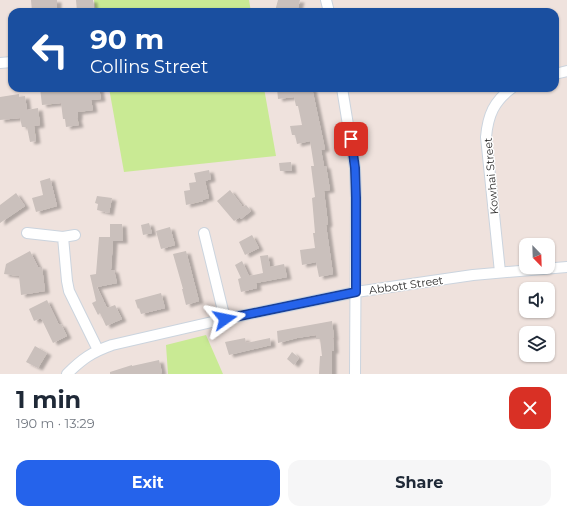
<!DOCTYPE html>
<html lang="en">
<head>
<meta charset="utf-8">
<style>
	:root { --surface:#fff; --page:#f6f6f7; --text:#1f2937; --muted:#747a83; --accent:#2563eb }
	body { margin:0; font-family:Montserrat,sans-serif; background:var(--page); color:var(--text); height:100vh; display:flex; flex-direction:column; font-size:15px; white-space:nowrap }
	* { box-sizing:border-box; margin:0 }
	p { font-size:13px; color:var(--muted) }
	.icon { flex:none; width:22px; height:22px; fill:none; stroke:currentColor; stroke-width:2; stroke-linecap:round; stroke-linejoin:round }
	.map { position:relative; height:374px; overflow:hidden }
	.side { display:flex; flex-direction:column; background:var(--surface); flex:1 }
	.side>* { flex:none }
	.top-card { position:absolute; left:8px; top:8px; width:551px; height:84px; border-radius:12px; box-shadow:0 1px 3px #0004; background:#1a4fa0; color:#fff; overflow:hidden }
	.needle { width:26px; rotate:157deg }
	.controls { position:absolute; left:519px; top:238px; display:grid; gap:8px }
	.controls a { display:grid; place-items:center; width:36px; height:36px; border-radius:8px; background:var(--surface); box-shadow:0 1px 3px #0004; font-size:20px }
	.pin { position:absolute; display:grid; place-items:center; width:34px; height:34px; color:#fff; margin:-17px; border-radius:8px; box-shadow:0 2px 6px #0006 }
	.me { position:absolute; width:44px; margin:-22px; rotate:78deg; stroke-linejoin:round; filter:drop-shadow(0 0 3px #0008) }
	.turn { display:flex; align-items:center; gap:14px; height:84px; padding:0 16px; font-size:18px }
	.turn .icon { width:52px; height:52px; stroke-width:2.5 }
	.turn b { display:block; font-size:28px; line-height:34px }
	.round { display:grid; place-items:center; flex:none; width:42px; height:42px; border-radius:12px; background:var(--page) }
	.summary { display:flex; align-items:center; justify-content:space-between; height:68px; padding:0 16px }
	h1 { font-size:24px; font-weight:700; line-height:30px }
	.action { display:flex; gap:8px; margin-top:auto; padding:8px 16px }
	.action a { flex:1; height:46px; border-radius:12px; background:var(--accent); color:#fff; font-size:16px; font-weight:700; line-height:46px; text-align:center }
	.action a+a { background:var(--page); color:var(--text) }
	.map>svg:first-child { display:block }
	.green { fill:#c9ea94 }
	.building { fill:#cac0bc; filter:url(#shadow) }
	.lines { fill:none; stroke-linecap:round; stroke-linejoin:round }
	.minor-casing { stroke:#cbd4de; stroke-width:12 }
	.minor { stroke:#fff; stroke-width:10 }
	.route-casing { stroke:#184099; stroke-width:10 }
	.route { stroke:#2563eb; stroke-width:7 }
	.labels { text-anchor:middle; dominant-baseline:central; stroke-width:3; stroke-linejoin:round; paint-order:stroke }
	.street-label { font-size:11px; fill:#2c2c2c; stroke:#fff }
</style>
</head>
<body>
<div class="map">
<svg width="567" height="374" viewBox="0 0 567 374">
	<defs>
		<filter id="shadow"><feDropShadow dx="4.5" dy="2.5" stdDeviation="1" flood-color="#0004"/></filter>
	</defs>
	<rect width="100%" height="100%" fill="#efe2dd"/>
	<path class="green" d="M94,0h155l2,12h-155z
		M109,88h155l12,68 -152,16z
		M206,335l17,39h-55l-2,-29z"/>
	<path class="building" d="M31,0h26v12h-25z
		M76,0h17l1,12h-17z
		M278,0h22l-3,12h-15l-7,-1z
		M40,88h59l2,11 -10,1 2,10 -15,2v5l-1,1 2,7 -13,2 -1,-8h-2l-2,-16 -19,2z
		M277,88h35l13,61 -4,1 3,16h2l4,24 -6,1 4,33 -2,1 7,49 -14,3 -3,-15 -14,3 -2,-15 15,-2 -2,-15h2l-3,-35 3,-1 -4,-31h3l-4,-25 -13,3 -2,-9h-3l-2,-9 12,-1 -4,-19h-2l-2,-9 -16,2z
		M19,94v3l6,-1 2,14 11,-2 2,17 -6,1 2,15 -6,1 -3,-15h-5l-2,-9 -20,2v-23z
		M291,162l1,9h-12l-1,-8z
		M209,170l2,9 -6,2 4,17 -7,2 1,1 -17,4 -2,-14 6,-1 -1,-7 7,-1 -2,-9z
		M50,178l7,28 -21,6 -4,-14 11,-3 -3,-14z
		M230,190l13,17 3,-2 5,6 -10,8 -1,-2 -6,4 -17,-20z
		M16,193l9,13 -25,17v-18z
		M97,196l15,2 -3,15 -12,-3 1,-6 -3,-1z
		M149,223l3,10 -9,2 -2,-10z
		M110,224h12l1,17h-10l-2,29h3l3,13 -20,4 10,21 8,-3 7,14 -16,7 -6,-13 -2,2 -6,-12 4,-2 -6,-26 6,-1 3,-37h11z
		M170,227l5,18 -14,4 -5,-18z
		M252,235l7,13 -14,7 -6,-13z
		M30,251l8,16h4l3,24 -24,4 -2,-19 -15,-2 2,-10z
		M186,251l13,50 -13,4 -4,-16h1l-10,-35z
		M268,255l2,12 14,-3 3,13 -31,6 1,5 -16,4 -3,-13 3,-1 -6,-13 7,-4 7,15 14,-3 -3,-17z
		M161,293l4,15 -24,6 -2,-6 -1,1 -3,-9z
		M47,300l12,25 2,-1 6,12 -14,7 -12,-25 -7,3 -5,-12z
		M332,321l2,17h-1l1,13h-2v23h-13l1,-18h2l-2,-17h-4v-4l-19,3 -19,5 -1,-12z
		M245,338l1,5 24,-5 1,7 -42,10 -4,-13z
		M35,346l12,7 -9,15 -12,-6z
		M292,352l7,6 -5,7 -7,-6z
		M159,360l3,13 -6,1h-46v-2l22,-7v1z"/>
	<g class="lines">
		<defs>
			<path id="minor" d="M326,0l3,12
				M0,63l12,-1
				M555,74l12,-3
				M342,88l13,80 1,30 -1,176
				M27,233l36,4 12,-2
				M204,233l21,86
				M63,237l4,44 2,10 29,59
				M500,272l-14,-135c2,-22 8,-36 26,-49
				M67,374c15,-15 25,-22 45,-29l113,-26 131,-27 117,-17 94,-8"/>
		</defs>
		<use href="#minor" class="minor-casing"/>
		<use href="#minor" class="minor"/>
	</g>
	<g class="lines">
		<defs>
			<path id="route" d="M225,319l131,-27v-94l-1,-30 -4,-29"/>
		</defs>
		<use href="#route" class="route-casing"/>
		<use href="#route" class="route"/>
	</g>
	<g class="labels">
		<g class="street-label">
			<text transform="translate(491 176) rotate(-95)">Kowhai Street</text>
			<text transform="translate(406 285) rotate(-8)">Abbott Street</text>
		</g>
	</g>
</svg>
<div class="controls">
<a><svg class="needle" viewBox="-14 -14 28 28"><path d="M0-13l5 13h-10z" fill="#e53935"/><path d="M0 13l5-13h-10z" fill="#747a83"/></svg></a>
<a><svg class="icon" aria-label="sound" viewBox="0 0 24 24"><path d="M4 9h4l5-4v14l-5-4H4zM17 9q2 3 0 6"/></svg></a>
<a><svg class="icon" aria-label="layers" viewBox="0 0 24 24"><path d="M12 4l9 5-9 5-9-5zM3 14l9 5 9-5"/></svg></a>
</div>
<div class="pin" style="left:351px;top:139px;background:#d93025"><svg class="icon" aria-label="arrive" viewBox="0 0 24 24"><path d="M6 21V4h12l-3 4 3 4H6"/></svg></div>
<svg class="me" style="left:225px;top:319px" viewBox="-20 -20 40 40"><path d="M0-17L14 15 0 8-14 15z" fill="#2563eb" stroke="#fff" stroke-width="4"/></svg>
<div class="top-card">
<div class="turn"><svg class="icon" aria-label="left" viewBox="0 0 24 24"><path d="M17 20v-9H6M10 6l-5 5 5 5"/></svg><div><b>90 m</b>Collins Street</div></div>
</div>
</div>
<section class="side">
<div class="summary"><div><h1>1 min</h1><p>190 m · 13:29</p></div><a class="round" style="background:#d93025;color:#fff"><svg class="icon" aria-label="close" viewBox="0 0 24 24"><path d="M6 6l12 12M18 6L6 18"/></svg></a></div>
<div class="action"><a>Exit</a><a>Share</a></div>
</section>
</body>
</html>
